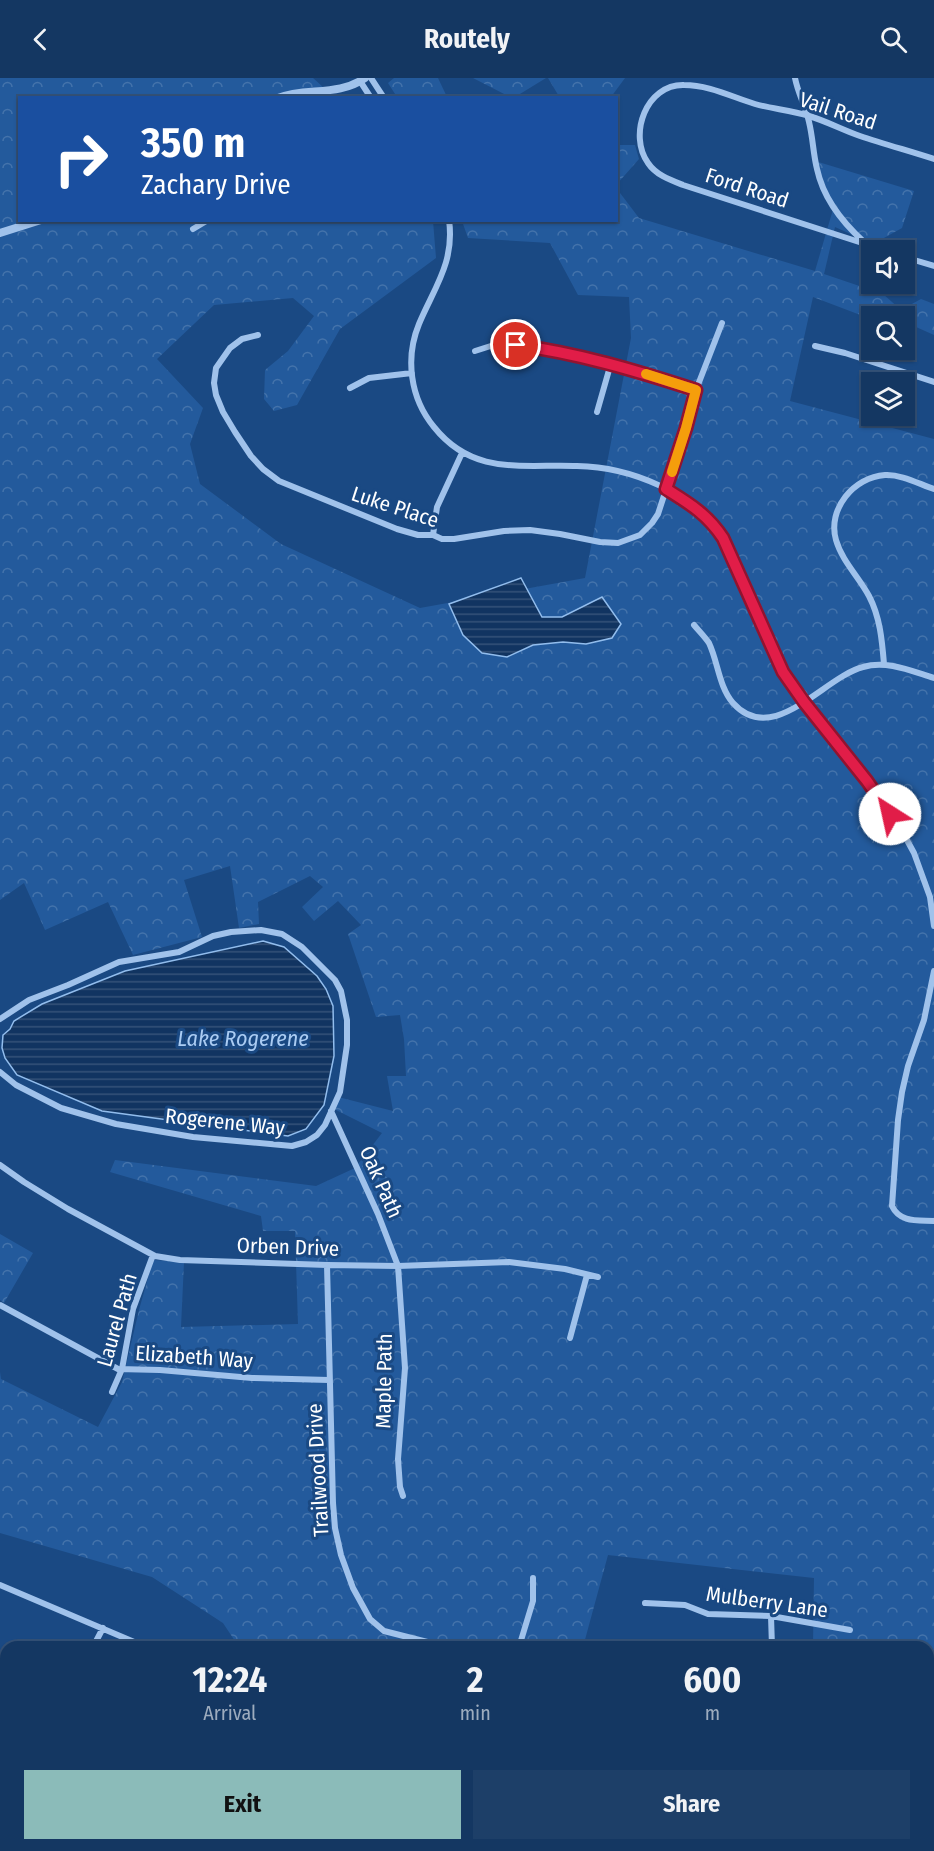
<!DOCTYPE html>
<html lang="en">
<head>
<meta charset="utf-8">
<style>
	:root { --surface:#143762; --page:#1d3f68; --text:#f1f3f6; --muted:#9dacbe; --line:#335177; --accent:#8bbbb9 }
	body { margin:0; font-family:"Fira Sans Condensed",sans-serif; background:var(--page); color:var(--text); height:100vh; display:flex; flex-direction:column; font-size:22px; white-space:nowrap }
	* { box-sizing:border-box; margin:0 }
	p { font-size:20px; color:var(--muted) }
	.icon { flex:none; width:33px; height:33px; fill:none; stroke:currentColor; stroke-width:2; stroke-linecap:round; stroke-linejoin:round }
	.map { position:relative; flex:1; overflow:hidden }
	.drawer { position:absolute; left:0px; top:1563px; width:934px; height:210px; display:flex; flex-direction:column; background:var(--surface); border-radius:18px 18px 0 0; box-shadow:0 2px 4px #0004,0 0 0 2px var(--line) }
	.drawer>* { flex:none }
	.hud { position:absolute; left:18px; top:18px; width:600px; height:126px; border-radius:0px; box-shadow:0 2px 4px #0004,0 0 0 2px var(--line); background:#1a4fa0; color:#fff; overflow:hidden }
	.fabs { position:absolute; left:861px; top:162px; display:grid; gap:12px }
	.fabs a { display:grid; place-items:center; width:54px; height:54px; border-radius:0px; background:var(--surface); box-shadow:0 2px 4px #0004,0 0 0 2px var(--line); font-size:30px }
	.pin { position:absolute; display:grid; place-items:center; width:51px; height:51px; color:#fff; margin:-26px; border:3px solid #fff; border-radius:50%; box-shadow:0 2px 6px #0007 }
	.me { position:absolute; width:66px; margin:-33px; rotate:325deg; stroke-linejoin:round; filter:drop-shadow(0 0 4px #0008) }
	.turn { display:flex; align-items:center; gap:21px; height:126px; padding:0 24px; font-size:27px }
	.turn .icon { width:78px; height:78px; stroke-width:2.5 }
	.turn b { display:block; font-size:42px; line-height:51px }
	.eta { display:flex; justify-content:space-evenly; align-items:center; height:102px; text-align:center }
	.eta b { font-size:36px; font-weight:700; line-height:42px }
	.action { display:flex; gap:12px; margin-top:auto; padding:12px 24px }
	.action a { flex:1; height:69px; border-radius:0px; background:var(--accent); color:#111; font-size:24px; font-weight:700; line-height:69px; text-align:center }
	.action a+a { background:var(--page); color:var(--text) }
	header { display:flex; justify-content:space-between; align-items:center; height:78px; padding:0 24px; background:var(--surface); font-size:27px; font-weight:700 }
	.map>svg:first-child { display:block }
	.forest { fill:url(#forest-crowns) }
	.park { fill:url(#park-tufts) }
	.water { fill:url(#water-rules); stroke:#92bded; stroke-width:1.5 }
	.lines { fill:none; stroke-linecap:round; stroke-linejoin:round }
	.minor { stroke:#a0c2eb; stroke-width:6 }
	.tertiary { stroke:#a0c2eb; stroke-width:8 }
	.motorway { stroke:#fff; stroke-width:10 }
	.route-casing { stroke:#92132f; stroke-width:15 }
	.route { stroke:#e11d48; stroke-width:10 }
	.slow { stroke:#f59e0b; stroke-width:10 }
	.labels { text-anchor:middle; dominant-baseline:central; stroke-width:6; stroke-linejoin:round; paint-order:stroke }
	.street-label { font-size:21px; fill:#fff; stroke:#1a4983 }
	.water-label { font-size:22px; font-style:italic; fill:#abccf3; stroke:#1a4983 }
</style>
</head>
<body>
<header><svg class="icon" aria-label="back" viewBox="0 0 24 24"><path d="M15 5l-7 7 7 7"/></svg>Routely<svg class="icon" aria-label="search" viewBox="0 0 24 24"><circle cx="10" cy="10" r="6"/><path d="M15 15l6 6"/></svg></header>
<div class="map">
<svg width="934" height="1773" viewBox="0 0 934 1773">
	<defs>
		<pattern id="forest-crowns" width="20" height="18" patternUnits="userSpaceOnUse" patternTransform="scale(1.5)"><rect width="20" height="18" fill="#235a9c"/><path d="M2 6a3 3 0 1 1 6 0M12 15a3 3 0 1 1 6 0" fill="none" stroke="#4473ab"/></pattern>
		<pattern id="park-tufts" width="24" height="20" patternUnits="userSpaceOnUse" patternTransform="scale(1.5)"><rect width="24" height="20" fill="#235a9c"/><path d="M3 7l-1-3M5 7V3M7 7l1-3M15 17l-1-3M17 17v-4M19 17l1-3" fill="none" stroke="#4473ab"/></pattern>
		<pattern id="water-rules" width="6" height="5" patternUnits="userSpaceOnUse" patternTransform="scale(1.5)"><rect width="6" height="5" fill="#113461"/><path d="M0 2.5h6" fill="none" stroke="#355279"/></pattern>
	</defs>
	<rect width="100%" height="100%" fill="#1a4983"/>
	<path class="forest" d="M0,0h313l21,19 -314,1v122l413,1 3,37 -96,71 -43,76 -23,6 -10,-12 1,-29 23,-19 26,-35 -21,-18 -79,7 -57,54 46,49 -13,36 10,40 81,60 139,64 165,-30 46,-240 -2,-41 -51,-2 -28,-52 -82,-5 -6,-17 154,-1 1,-31 22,29 176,53 19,-65 -19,-45 99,30 -12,37 -29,16 -38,-17 -11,47 59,20 18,16 20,-11 13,5v31l-29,-13 -1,-6h-32l-1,3 -58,-22 -23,104 144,38v1269l-5,-1 -1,-60h-115l1,-69 -206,-23 -25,92h-344l-16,-24 -71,-46 -152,-44v-161l1,7 97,48 24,-45 17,-72 14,-50 31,2 -3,65 117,-3 -3,-93h-32l-2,-15 -151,-44 5,-12 201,26 39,-18 27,-35 -48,-24 4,-12 55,14 -6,-35h19l-2,-37 -4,-24 -24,2 -28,-83 13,-9 -23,-24 -24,20 -12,-14 21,-20 -13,-11 -52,26 1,22 -20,4 -9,-62 -46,14 18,57 -69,18 -25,-53 -63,28 -21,-47 -24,17z
		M394,0h44l9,19h-50l-9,-14z
		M473,0h73l-31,19 -3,1z
		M548,0h77l-14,19 -51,1z
		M617,67h18l4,14 -22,25z
		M0,1156l33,19 -29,50 -4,-3z
		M0,1712l6,6v36l-6,-6z
		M19,1767h87l-2,6h-78z
		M347,1767h181l-1,6h-178z"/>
	<path class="park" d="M786,1767h46l2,6h-45z"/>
	<path class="water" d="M521,500l21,39h20l40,-20 19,27 -9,14 -26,6 -23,-2 -30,3 -26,12 -25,-4 -19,-18 -14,-31z
		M263,863l21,6 33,29 9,13 7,17 1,50 -10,49 -18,24 -18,7 -186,-25 -85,-36 -12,-17 -3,-10 1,-13 7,-6 4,-8 28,-17 83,-33z"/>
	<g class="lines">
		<path class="minor" d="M371,0l13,20
			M795,0c3,16 11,29 14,44 4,16 4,31 8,47 6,28 26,54 47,73
			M360,3l11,17
			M449,142c6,42 -15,68 -30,104 -14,34 -9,74 15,103 39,49 88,37 143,39 53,1 116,26 146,72l60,134 21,30 63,79 35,50 12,22 16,44 4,29
			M193,151l15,-9
			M884,172l-201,-65c-13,-5 -27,-10 -35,-22 -20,-28 -2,-79 36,-78 25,0 48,12 71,19 17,5 36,6 54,12 17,5 34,14 51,20 24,8 49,15 74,23
			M904,179l30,9
			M258,257l-16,4 -12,9 -14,20 -2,15 2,12 7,17 12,20 16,24 12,13 16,12 118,48 21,6h15l9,4h12l50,-8 26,-1 30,4 40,8 18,1 22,-8 12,-12 6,-9 28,-86 10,-38 26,-67
			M815,268l30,7 89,29
			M475,273l22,-7 38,3 36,6 40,10 85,27
			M350,310l19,-10 43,-5
			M597,334l14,-49
			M433,457l4,-28 25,-54
			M694,547c5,6 11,12 15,18 9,19 10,44 24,60 40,45 91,-26 130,-36 24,-7 48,4 71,11
			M884,586c-2,-24 -4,-47 -15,-68 -10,-19 -27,-35 -33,-56 -9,-31 18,-63 49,-65 16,-1 34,9 49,14
			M934,893l-10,49 -16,46 -6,26 -4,28 -6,86c8,17 26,14 42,15
			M0,941l29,-19 39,-15 51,-23 60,-10 34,-16 18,-4 30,-2 21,4 20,13 33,33 6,11 6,29v25l-7,47 -15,33 -8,10 -11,7 -14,4 -99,-9 -77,-13 -55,-16 -45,-23 -16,-13
			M331,1033l47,103 20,52 7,102 -7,91 2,28 3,9
			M0,1087l24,17 44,27 87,47 25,4 147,5 71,1 111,-4 56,7 33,8
			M327,1187l6,238 2,25 6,27 12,33 17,31 14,12 63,16
			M0,1227l118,64 42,1 92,8 77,2
			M570,1260l17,-63
			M112,1314l10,-23 11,-60 20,-54
			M0,1507l146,62
			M645,1525l40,2 23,9 63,2 79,14
			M771,1538l1,31
			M93,1569l10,-19
			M519,1569l14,-46v-23
			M0,1603l6,5
			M928,1665l6,3
			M928,1720l6,-9
			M928,1733l6,4
			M176,1767l4,6
			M279,1767l2,6
			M315,1767l3,6
			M466,1767l6,6
			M674,1773l1,-6
			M898,1773l3,-6"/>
		<path class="tertiary" d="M278,20c28,-11 60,-1 87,-20
			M0,155l41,-13"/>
		<path class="motorway" d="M0,1771l2,2"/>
	</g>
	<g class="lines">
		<defs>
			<path id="route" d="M516,267c62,8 121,26 180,45l-10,38 -20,61c24,15 41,25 57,49l60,134 21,30 63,79 23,33"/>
		</defs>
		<use href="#route" class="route-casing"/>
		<use href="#route" class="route"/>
		<path class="slow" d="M646,296l50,16 -10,38 -14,44"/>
	</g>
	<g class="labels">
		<g class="street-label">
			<text transform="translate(838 33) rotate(18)">Vail Road</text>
			<text transform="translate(747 110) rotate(18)">Ford Road</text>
			<text transform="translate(395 429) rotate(18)">Luke Place</text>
			<text transform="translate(225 1044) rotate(6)">Rogerene Way</text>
			<text transform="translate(381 1104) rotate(66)">Oak Path</text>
			<text transform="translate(288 1169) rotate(2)">Orben Drive</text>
			<text transform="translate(117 1242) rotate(-74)">Laurel Path</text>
			<text transform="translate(194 1279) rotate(4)">Elizabeth Way</text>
			<text transform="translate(384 1303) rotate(-89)">Maple Path</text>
			<text transform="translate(318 1392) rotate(-93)">Trailwood Drive</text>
			<text transform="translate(767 1524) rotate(8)">Mulberry Lane</text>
		</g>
		<g class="water-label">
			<text x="243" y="960">Lake Rogerene</text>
		</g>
	</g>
</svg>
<div class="fabs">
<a><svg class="icon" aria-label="sound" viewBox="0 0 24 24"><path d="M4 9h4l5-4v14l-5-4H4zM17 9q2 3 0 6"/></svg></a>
<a><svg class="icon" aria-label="search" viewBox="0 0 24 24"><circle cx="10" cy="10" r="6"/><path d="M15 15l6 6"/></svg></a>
<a><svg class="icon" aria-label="layers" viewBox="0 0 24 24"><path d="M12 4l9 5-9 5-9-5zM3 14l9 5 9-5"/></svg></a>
</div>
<div class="pin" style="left:516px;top:267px;background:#d93025"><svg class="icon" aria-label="arrive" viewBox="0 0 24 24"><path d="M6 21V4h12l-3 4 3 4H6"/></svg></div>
<svg class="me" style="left:890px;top:736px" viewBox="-20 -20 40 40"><circle r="19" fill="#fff"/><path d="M0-13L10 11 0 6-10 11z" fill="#e11d48"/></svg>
<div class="hud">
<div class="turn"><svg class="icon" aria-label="right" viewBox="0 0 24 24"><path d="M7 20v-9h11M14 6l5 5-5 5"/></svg><div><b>350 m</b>Zachary Drive</div></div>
</div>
<section class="drawer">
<div class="eta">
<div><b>12:24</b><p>Arrival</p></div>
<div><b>2</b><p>min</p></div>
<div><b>600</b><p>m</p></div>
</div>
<div class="action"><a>Exit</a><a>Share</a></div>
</section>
</div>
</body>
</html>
